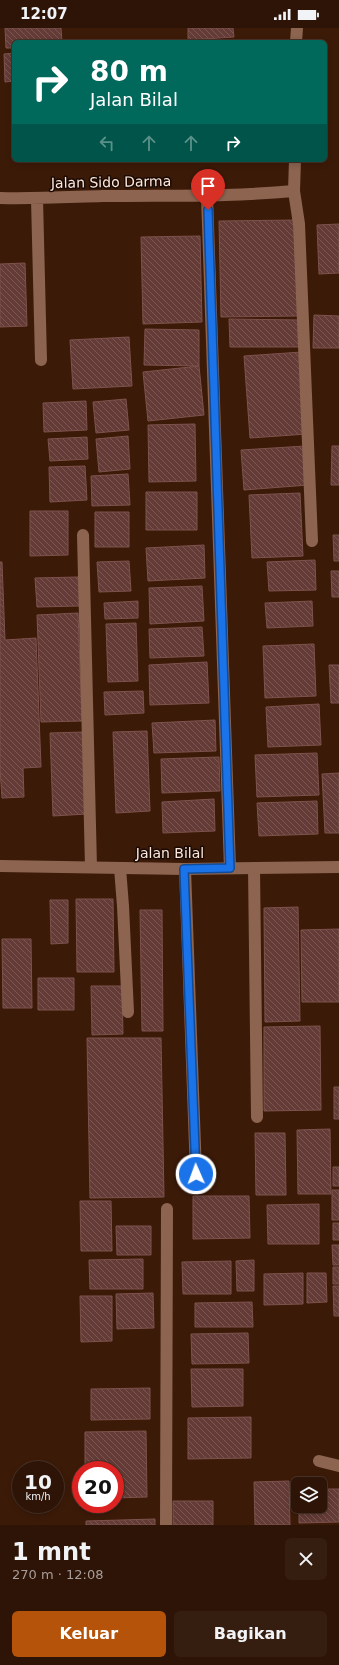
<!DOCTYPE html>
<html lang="id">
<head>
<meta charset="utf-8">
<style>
	:root { --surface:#2d1406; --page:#351d10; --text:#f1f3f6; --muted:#a79e9b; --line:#483328; --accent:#b45309 }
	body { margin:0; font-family:"DejaVu Sans",sans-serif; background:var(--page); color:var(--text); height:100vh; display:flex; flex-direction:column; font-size:15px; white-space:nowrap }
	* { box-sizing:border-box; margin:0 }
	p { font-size:13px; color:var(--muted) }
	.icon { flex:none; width:22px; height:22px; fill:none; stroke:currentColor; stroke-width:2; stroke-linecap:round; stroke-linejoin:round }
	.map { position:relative; height:1497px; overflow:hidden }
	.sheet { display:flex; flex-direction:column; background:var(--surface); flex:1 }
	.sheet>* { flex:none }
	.banner { position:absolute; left:12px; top:12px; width:315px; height:122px; border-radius:6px; box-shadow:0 2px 6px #0003,0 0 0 1px var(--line); background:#00695c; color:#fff; overflow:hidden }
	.controls { position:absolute; left:291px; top:1449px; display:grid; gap:8px }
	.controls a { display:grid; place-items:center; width:36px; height:36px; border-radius:6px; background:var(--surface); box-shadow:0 2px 6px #0003,0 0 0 1px var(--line); font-size:20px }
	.speed { position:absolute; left:12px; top:1433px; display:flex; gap:8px; font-size:20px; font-weight:700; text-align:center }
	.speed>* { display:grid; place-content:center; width:52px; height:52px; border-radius:50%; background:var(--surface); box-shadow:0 2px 6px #0003,0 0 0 1px var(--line); line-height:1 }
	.speed small { font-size:10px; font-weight:400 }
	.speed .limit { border:6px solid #d22; background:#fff; color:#111 }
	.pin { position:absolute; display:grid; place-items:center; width:34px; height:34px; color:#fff; margin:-41px -17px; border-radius:50% 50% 50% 0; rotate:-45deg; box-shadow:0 0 4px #0007 }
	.pin .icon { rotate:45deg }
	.me { position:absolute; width:44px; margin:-22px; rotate:358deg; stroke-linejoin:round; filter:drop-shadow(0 0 3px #0008) }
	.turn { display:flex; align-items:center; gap:14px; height:84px; padding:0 12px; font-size:18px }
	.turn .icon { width:52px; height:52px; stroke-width:2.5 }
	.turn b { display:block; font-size:28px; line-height:34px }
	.lanes { display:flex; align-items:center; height:38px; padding:0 12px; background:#0003; justify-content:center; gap:20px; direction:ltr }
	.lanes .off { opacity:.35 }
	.round { display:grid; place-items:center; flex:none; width:42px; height:42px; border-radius:6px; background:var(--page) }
	.overview { display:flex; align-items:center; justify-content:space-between; height:68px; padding:0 12px }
	h1 { font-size:24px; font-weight:700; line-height:30px }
	.button { display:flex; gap:8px; margin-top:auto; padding:8px 12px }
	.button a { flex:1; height:46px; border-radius:6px; background:var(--accent); color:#fff; font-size:16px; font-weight:700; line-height:46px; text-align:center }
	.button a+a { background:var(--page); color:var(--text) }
	.status { display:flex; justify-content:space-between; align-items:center; height:28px; padding:0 20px; background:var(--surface); direction:ltr }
	.status svg { height:11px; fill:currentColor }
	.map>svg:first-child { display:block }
	.building { fill:url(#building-back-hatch); stroke:#7d524c }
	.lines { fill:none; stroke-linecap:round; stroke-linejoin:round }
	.service { stroke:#8c6450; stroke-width:12 }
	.minor { stroke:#8c6450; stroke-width:12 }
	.secondary { stroke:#8c6450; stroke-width:12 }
	.route-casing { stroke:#114b97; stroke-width:10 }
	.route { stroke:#1a73e8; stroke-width:7 }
	.labels { text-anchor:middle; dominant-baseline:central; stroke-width:3; stroke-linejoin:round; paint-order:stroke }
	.street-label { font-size:14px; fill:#fde6db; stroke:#190a04 }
</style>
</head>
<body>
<div class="status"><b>12:07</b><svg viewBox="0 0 49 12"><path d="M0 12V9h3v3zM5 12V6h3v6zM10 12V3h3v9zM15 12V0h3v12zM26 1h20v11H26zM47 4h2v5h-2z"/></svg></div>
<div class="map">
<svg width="339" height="1497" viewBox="0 0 339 1497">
	<defs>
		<pattern id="building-back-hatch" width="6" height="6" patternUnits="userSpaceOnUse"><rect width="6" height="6" fill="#643b36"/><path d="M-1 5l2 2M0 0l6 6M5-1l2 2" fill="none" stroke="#7b5752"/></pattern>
	</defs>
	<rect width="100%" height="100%" fill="#3c1a08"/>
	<path class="building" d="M5,0h56l1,14h-48v6h-8z
		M188,0h45l1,9 -46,3z
		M14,25v28l-9,1 -1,-28z
		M296,192l2,96 -77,1 -2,-96z
		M339,196v49l-20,1 -2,-49z
		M200,208l2,86 -59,2 -2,-87z
		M25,235l2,63 -27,1v-63z
		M314,287l25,1v32h-26z
		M229,291l71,1 -1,27h-69z
		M145,301l54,1v36l-55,-1z
		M129,309l3,49 -59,3 -3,-49z
		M302,324l5,82 -57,4 -6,-82z
		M199,338l5,49 -56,6 -5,-49z
		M126,371l3,31 -33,3 -3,-31z
		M86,373l1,29 -43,2 -1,-29z
		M195,396l1,57 -47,1 -1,-57z
		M128,408l2,33 -31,3 -3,-33z
		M87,409l1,22 -38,2 -2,-22z
		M305,418l3,39 -64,5 -3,-40z
		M332,418h7v39h-8z
		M85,438l2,34 -37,2 -1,-35z
		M128,446l2,31 -38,1 -1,-30z
		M146,464h51v38h-51z
		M300,465l3,63 -51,2 -3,-63z
		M30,483h38v44l-38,1z
		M95,484h34v35h-34z
		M333,507h6v26h-5z
		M204,517l1,33 -57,3 -2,-33z
		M315,532l1,30 -47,1 -2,-29z
		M129,533l2,30 -32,1 -2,-30z
		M0,534h2l3,78 31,-2 5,129 -18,1 1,29 -22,1 -2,-29z
		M331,543h8v26h-7z
		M78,549l2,29 -43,1 -2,-29z
		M202,558l2,35 -54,3 -1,-36z
		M138,573v17l-33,1 -1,-16z
		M312,573l1,25 -46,2 -2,-25z
		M78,585l4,108 -41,1 -4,-107z
		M136,595l2,58 -30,1 -2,-58z
		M202,599l2,29 -54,2 -1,-29z
		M314,616l2,52 -51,2 -2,-52z
		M207,634l2,41 -59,2 -1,-40z
		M329,637h10v38h-8z
		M143,663l1,22 -39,2 -1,-23z
		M319,676l2,41 -53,2 -2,-40z
		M215,692l1,31 -62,2 -2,-30z
		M147,703l3,80 -34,2 -3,-81z
		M84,704l3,82 -34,2 -3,-83z
		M317,725l2,42 -62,2 -2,-42z
		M219,729l1,34 -58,2 -1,-34z
		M339,745v60h-14l-3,-59z
		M214,771l1,32 -52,2 -1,-31z
		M317,773l1,33 -59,2 -2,-33z
		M76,871h37l1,73h-37z
		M50,872h18v43l-17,1z
		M298,879l2,114 -35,1 -1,-114z
		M140,882h22l1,121h-21z
		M339,901v73h-37l-1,-72z
		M2,911h29l1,69h-29z
		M38,950h36v32h-36z
		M91,958h31l1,48 -31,1z
		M320,998l1,84 -57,1v-84z
		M87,1010h74l3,159 -74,1z
		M334,1059h5v32h-5z
		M330,1101l1,65h-33l-1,-64z
		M255,1105h30l1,62h-30z
		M333,1139h6v19h-6z
		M332,1162h7v30h-7z
		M193,1168h56l1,42 -57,1z
		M80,1173h31l1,50h-31z
		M319,1176v40h-51l-1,-39z
		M333,1195h6v17h-6z
		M116,1198h35v29h-34z
		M332,1217h7v20h-6z
		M143,1231v30h-53l-1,-29z
		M254,1232v31h-17l-1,-30z
		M231,1233v33h-48l-1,-32z
		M333,1239h6v17h-6z
		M303,1245v31l-39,1v-31z
		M307,1245h19l1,29 -20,1z
		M333,1258h6v30h-5z
		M153,1265l1,35 -37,1 -1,-35z
		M80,1268h32v45l-31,1z
		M252,1274l1,25h-58v-24z
		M248,1305l1,30 -57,1 -1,-30z
		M191,1341h52v37l-51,1z
		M150,1360v31l-59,1v-31z
		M251,1389v41l-63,1v-41z
		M146,1403l1,66 -32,1v-28h-30v-38z
		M289,1453l1,44h-35l-1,-43z
		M320,1461h19v33l-40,1v-17h21z
		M173,1473h40v24h-40z
		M155,1491v6h-69v-4z"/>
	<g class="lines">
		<path class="service" d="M120,840l3,38 5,106
			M185,841l11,305
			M319,1433l20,5"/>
		<path class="minor" d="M296,14l1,-14
			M295,132l-1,31 5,33 13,317
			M207,168l23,672
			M0,170c35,1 69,-1 103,-2 64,-1 128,1 191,-5
			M37,171l4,161
			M83,507l8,332
			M254,840l3,249
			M166,1497l1,-316"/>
		<path class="secondary" d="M0,838l185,3 154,-2"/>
	</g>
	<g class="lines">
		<defs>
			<path id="route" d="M196,1146l-12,-305 46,-1 -22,-658"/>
		</defs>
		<use href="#route" class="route-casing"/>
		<use href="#route" class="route"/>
	</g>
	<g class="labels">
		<g class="street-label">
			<text transform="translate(111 154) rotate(-1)">Jalan Sido Darma</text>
			<text x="170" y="825">Jalan Bilal</text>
		</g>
	</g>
</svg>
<div class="controls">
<a><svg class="icon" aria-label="layers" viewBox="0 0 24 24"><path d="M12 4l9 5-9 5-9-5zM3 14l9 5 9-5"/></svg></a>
</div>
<div class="speed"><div>10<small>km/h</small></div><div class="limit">20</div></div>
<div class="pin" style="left:208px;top:182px;background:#d93025"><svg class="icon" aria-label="arrive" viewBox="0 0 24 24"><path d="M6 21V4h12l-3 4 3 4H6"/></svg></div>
<svg class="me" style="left:196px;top:1146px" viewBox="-20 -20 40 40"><circle r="17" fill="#1a73e8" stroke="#fff" stroke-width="3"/><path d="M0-11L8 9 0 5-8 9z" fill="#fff"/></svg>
<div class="banner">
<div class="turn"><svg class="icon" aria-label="right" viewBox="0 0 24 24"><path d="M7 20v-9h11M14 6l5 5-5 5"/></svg><div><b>80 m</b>Jalan Bilal</div></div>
<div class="lanes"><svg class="icon off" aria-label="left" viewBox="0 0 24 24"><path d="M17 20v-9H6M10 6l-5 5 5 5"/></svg><svg class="icon off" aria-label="ahead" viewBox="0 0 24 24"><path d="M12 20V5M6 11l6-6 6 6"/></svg><svg class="icon off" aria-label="ahead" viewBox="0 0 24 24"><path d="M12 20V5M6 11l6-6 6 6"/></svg><svg class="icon" aria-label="right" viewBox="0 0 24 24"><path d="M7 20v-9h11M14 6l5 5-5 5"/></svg></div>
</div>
</div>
<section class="sheet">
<div class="overview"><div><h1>1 mnt</h1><p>270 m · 12:08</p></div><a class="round"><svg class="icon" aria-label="close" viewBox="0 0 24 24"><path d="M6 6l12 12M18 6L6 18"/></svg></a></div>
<div class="button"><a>Keluar</a><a>Bagikan</a></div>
</section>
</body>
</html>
